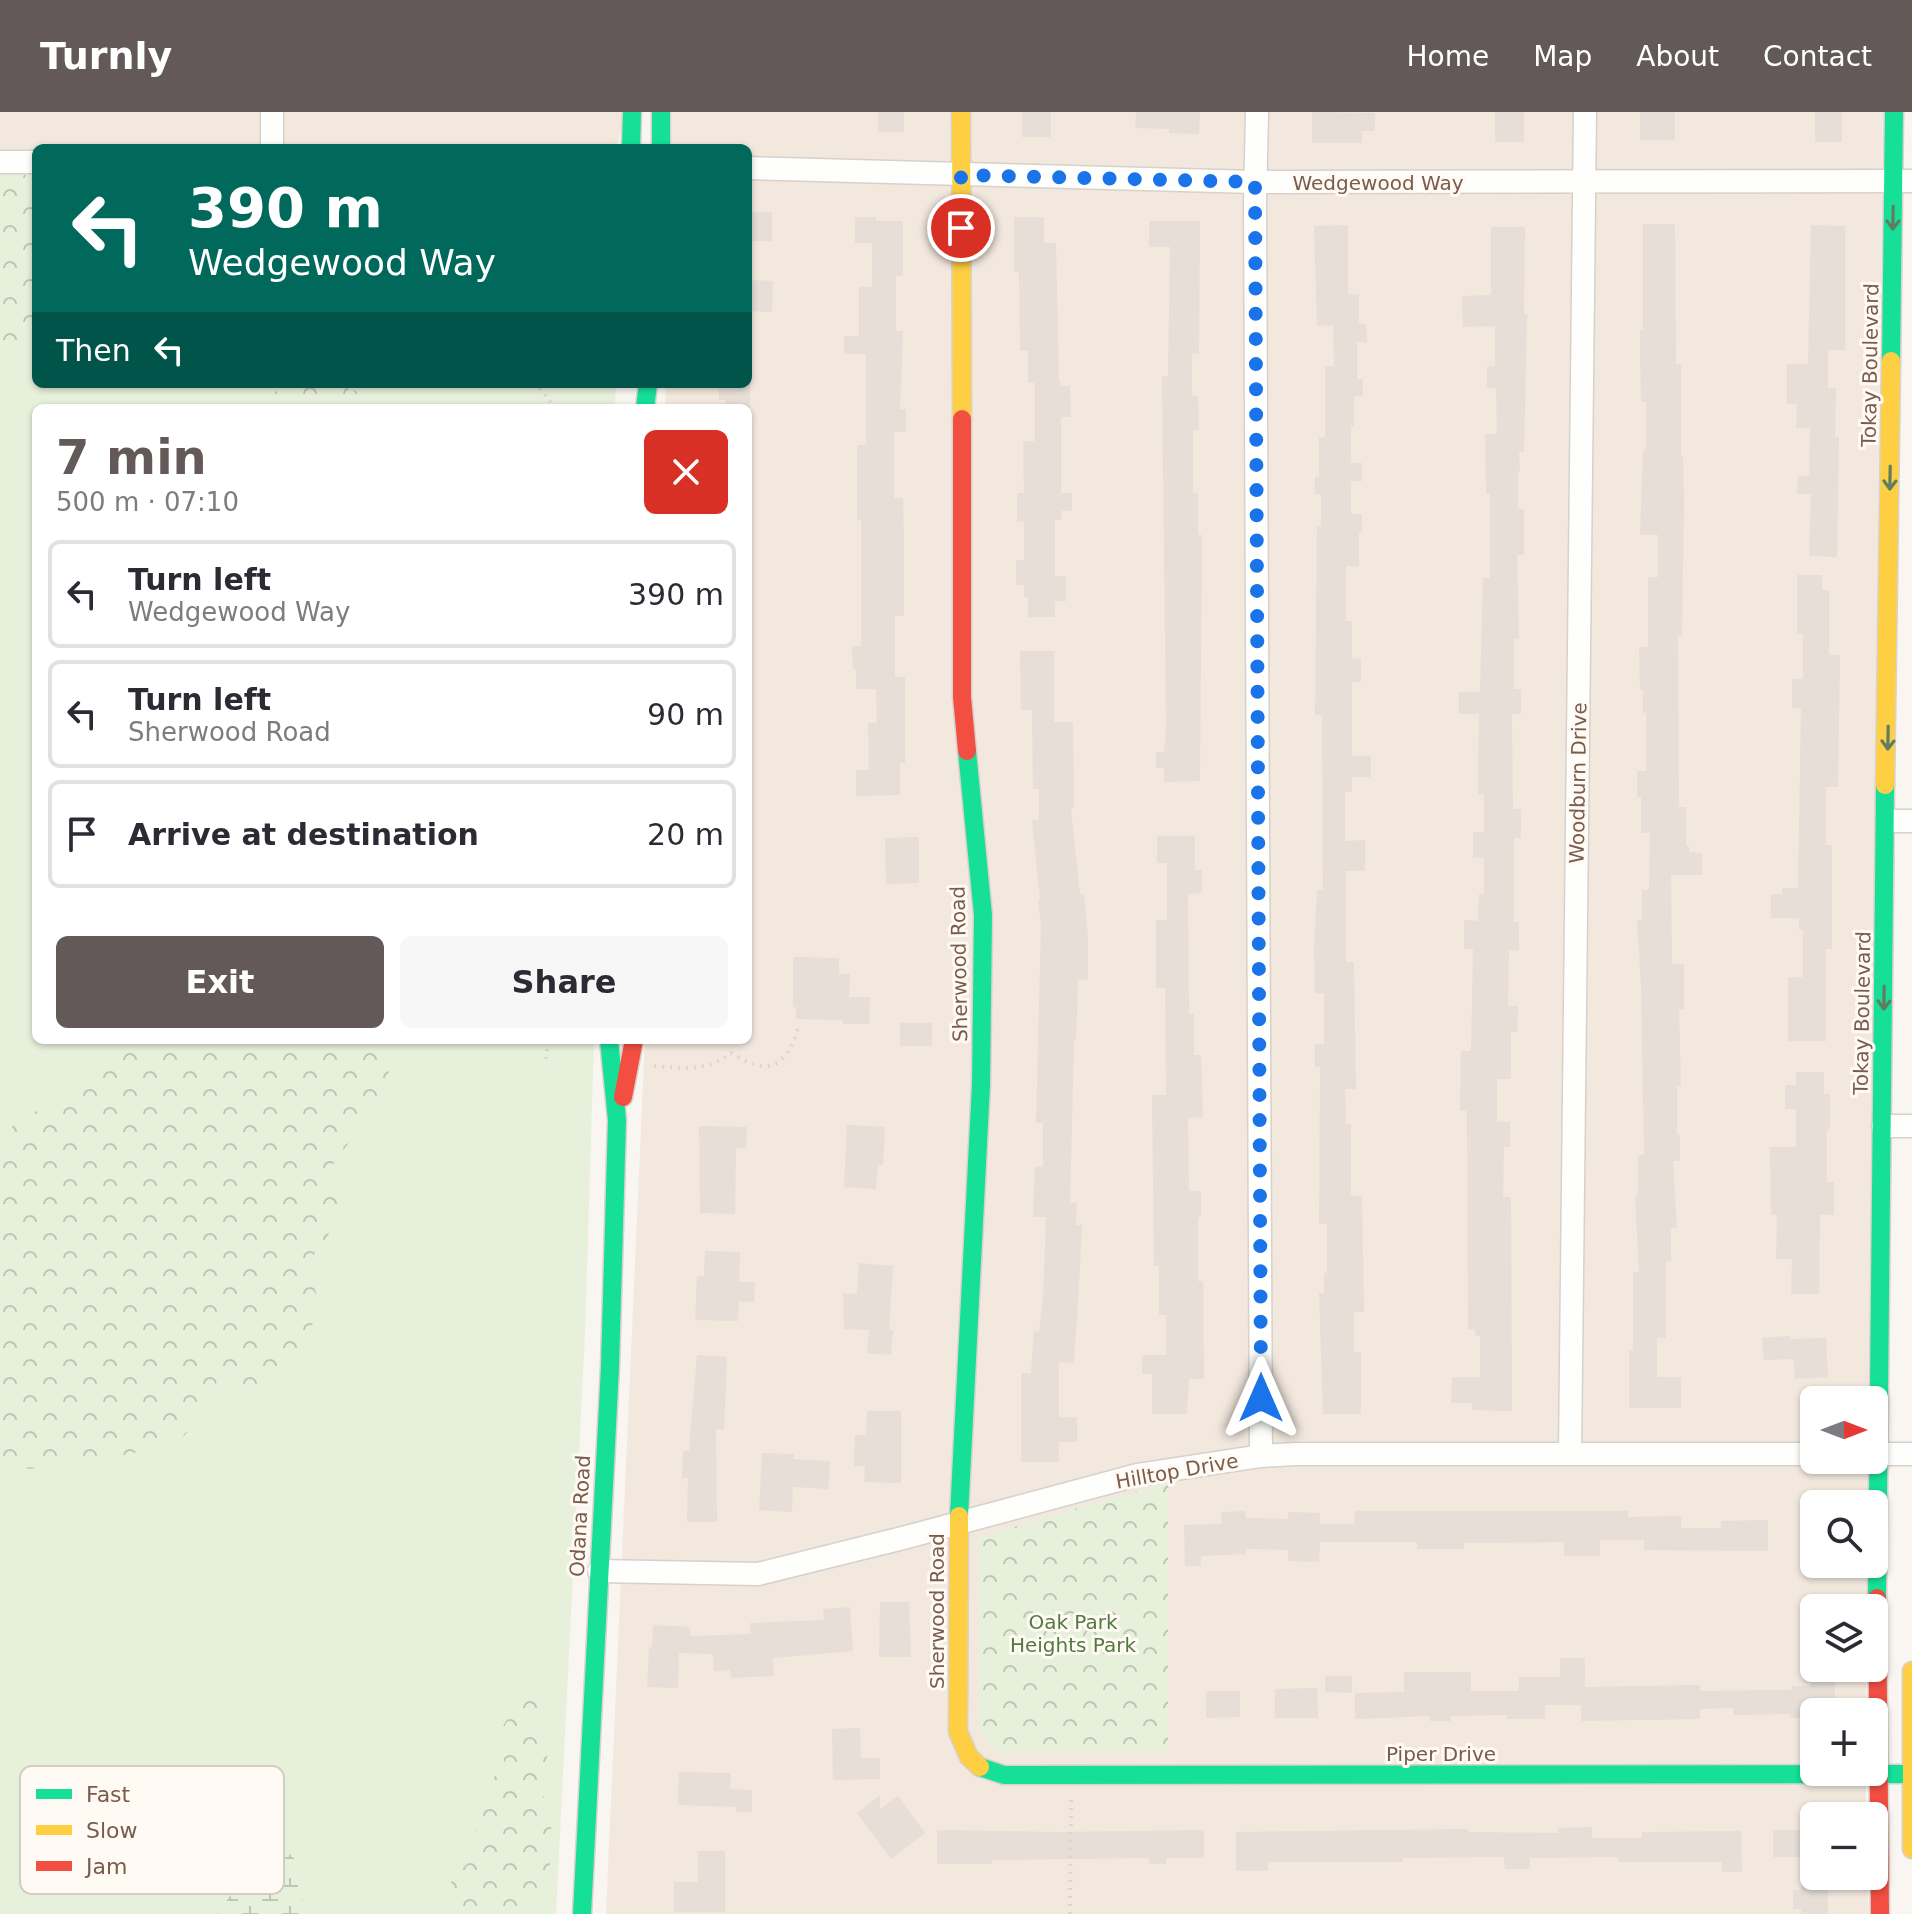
<!DOCTYPE html>
<html lang="en">
<head>
<meta charset="utf-8">
<style>
	:root { --surface:#fff; --page:#f7f7f7; --text:#2b2b33; --muted:#7c7c81; --line:#e1e1e2; --accent:#625958 }
	body { margin:0; font-family:"DejaVu Sans",sans-serif; background:var(--page); color:var(--text); height:100vh; display:flex; flex-direction:column; font-size:30px; white-space:nowrap }
	* { box-sizing:border-box; margin:0 }
	p { font-size:26px; color:var(--muted) }
	.icon { flex:none; width:44px; height:44px; fill:none; stroke:currentColor; stroke-width:2; stroke-linecap:round; stroke-linejoin:round }
	.map { position:relative; flex:1; overflow:hidden }
	.panel { position:absolute; left:32px; top:292px; width:720px; height:640px; display:flex; flex-direction:column; background:var(--surface); border-radius:12px; box-shadow:0 2px 6px #0004 }
	.panel>* { flex:none }
	.hud { position:absolute; left:32px; top:32px; width:720px; height:244px; border-radius:12px; box-shadow:0 2px 6px #0004; background:#00695c; color:#fff; overflow:hidden }
	.needle { width:52px; rotate:90deg }
	.tools { position:absolute; left:1800px; top:1274px; display:grid; gap:16px }
	.tools a { display:grid; place-items:center; width:88px; height:88px; border-radius:12px; background:var(--surface); box-shadow:0 2px 6px #0004; font-size:40px }
	.pin { position:absolute; display:grid; place-items:center; width:68px; height:68px; color:#fff; margin:-34px; border:4px solid #fff; border-radius:50%; box-shadow:0 2px 8px #0007 }
	.me { position:absolute; width:88px; margin:-44px; rotate:0deg; stroke-linejoin:round; filter:drop-shadow(0 0 6px #0008) }
	.turn { display:flex; align-items:center; gap:28px; height:168px; padding:0 24px; font-size:36px }
	.turn .icon { width:104px; height:104px; stroke-width:2.5 }
	.turn b { display:block; font-size:56px; line-height:68px }
	.then { display:flex; align-items:center; height:76px; padding:0 24px; background:#0003; gap:16px; font-size:30px }
	.round { display:grid; place-items:center; flex:none; width:84px; height:84px; border-radius:12px; background:var(--page) }
	.summary { display:flex; align-items:center; justify-content:space-between; height:136px; padding:0 24px }
	h1 { font-size:48px; font-weight:600; line-height:60px; color:var(--accent) }
	.cta { display:flex; gap:16px; margin-top:auto; padding:16px 24px }
	.cta a { flex:1; height:92px; border-radius:12px; background:var(--accent); color:#fff; font-size:32px; font-weight:600; line-height:92px; text-align:center }
	.cta a+a { background:var(--page); color:var(--text) }
	ul { padding:0; list-style:none }
	li { display:flex; align-items:center; gap:24px; height:108px; margin:0 16px 12px; padding:0 8px; border:4px solid var(--line); border-radius:12px }
	li div { flex:1 }
	li b { display:block; font-size:30px }
	li em { font-style:normal }
	header { display:flex; align-items:center; gap:48px; box-sizing:border-box; height:112px; padding:0 40px; background:var(--accent); color:#fff }
	header strong { font-size:38px }
	nav { display:flex; gap:44px; margin-inline-start:auto; font-size:28px }
	.map>svg:first-child { display:block }
	.residential { fill:#f2e8de }
	.green { fill:#e7f0db }
	.forest { fill:url(#forest-crowns) }
	.wetland { fill:url(#wetland-marsh) }
	.building { fill:#e6ded7 }
	.lines { fill:none; stroke-linecap:round; stroke-linejoin:round }
	.street-casing { stroke:#d7d1cb; stroke-width:25 }
	.fast-casing { stroke:#d9d2cb; stroke-width:21 }
	.slow-casing { stroke:#d9d2cb; stroke-width:21 }
	.jam-casing { stroke:#d9d2cb; stroke-width:21 }
	.path { stroke:#dcd5d0; stroke-width:4; stroke-dasharray:2 6; stroke-linecap:butt }
	.street { stroke:#fefefd; stroke-width:22 }
	.fast { stroke:#16e098; stroke-width:18 }
	.slow { stroke:#ffcf43; stroke-width:18 }
	.jam { stroke:#f24e42; stroke-width:18 }
	.oneway { stroke:#617d60 }
	.route { stroke:#1a73e8; stroke-width:14; stroke-dasharray:0 25.2 }
	.labels { text-anchor:middle; dominant-baseline:central; stroke-width:6; stroke-linejoin:round; paint-order:stroke }
	.street-label { font-size:20px; fill:#7a5c4d; stroke:#fffaf3 }
	.park-label { font-size:20px; fill:#537a41; stroke:#fffaf3 }
	.key { fill:#fffaf3; stroke:#d7cbc1; stroke-width:2 }
	.key-label { font-size:22px; fill:#7a5c4d }
</style>
</head>
<body>
<header>
<strong>Turnly</strong>
<nav><a>Home</a><a>Map</a><a>About</a><a>Contact</a></nav>
</header>
<div class="map">
<svg width="1912" height="1802" viewBox="0 0 1912 1802">
	<defs>
		<pattern id="forest-crowns" width="20" height="18" patternUnits="userSpaceOnUse" patternTransform="scale(2)"><rect width="20" height="18" fill="#e7f0db"/><path d="M2 6a3 3 0 1 1 6 0M12 15a3 3 0 1 1 6 0" fill="none" stroke="#c0c6b4"/></pattern>
		<pattern id="wetland-marsh" width="20" height="14" patternUnits="userSpaceOnUse" patternTransform="scale(2)"><rect width="20" height="14" fill="#e7f0db"/><path d="M1 5h8M5 5V1M11 12h8M15 12V8" fill="none" stroke="#c0c6b4"/></pattern>
	</defs>
	<rect width="100%" height="100%" fill="#f9f5f0"/>
	<path class="residential" d="M0,0h624l-6,30 -8,6h-574v27h-36z
		M672,0h1211l-15,1288h-54v60h54v44h-54v60h53v44h-53v60h52v44h-52v60h52v44h-52v60h53l2,38h-1263l39,-874h103v-632h-83l1,-24h82v-236h-76z"/>
	<path class="green" d="M0,63h36v209h580l-1,24h-579v632h558l-9,293 -29,581h-556z"/>
	<path class="forest" d="M0,63h36v172l-36,4z
		M290,272c45,0 59,-1 99,24h-129l17,-18z
		M386,928l10,14 -22,55 -41,55 7,54 -31,44 11,49 -40,70 -30,12 -29,-21 -18,42 -26,30 -121,25 -56,-1v-318l15,-29 62,-29 48,-51z
		M1168,1370v271h-167l-22,-22v-194z
		M534,1562l12,28 -8,28 10,21 -6,38 11,47 -4,36 -17,42h-87l7,-36 32,-30 -18,-38 39,-46 -8,-28z"/>
	<path class="wetland" d="M274,1733c49,24 12,38 36,69h-93l43,-59 7,-8z"/>
	<path class="building" d="M878,0h26v20h-26z
		M1022,0h29v25h-29z
		M1136,0h64l-1,22 -30,-1v-4l-34,-1z
		M1312,0l63,1v18h-13v12h-50z
		M1495,0h29v30h-29z
		M1640,0h35v28h-35z
		M1815,0h27v30h-27z
		M748,100h24v29h-24z
		M855,105h21v4h27v55h-7v55h7l-3,78h6v23h-12v66h9l1,40v78h-9v61h10v86h-5v32l-44,1v-26h13l-1,-47h9l-1,-34h-20v-20h-3l-1,-23h9v-126h-4v-75h9v-91h-22v-18h15v-49h13v-44h-17z
		M1014,105h30v26h12l3,136 2,7h9l1,31h-10v76h11v18h-11l1,9h-7v56h11v25h-11v16h-27v-20h-4v-12h-8v-25h8v-38h-7v-29h7l-1,-52h12v-58h-7v-32h-8l-1,-79h-5z
		M1149,109h51l-1,133h-7v42h6l1,34h-6v63h5v42h4l-2,246 -36,1v-14h-8v-16h8l2,-24 -4,-352h6l2,-129h-21z
		M1643,112h32l1,140h5v92h2l1,47 -2,133h-4l1,171h7v39h3v6l13,1v22h-31l1,89h12v45h-5l2,77h-4v49h3v26h-7l4,67h-6v33h-5v77h-9v39h24v31h-52v-58h4v-78h6l-4,-76h3v-41h6l-3,-169 -4,-66h5v-30h7l1,-57h-9v-36h-4v-26h9v-58h-3v-23h-3l-1,-43h9v-70h10v-42h-18l3,-86h3v-47h-5l-1,-49v-23h3z
		M1348,113v69h11v30h7l1,18h-10v37h6v17h-9v30h-3v37h11v18h-11v33h11v19h-3v33h-13v55h6v37l9,1v23h-9v74h19v21h-19v15h-7v49l20,-1v31h-19v91h8l2,127h-11l1,35h5v72h11l2,116h-10v40h7v62h-38l-4,-121h5v-20h3v-49h-8l1,-157h-5v-23h9v-51h-9l-1,-45 3,-58h6l-1,-175h-7l2,-189h4v-32h-6v-17h4v-40h6v-71h9l-1,-41 -16,1 -3,-100z
		M1811,113l34,1v124h-17v38h8l-1,49h4l-2,120 -28,-1 2,-62h-14l1,-18h11l1,-48h-14l1,-24h-10v-40h21z
		M1491,115h34l-1,87h3l-3,138h-5l1,19h-2v38h6v46h-7l2,84h-5v50h7v25h-9l1,95h8v29h-7v84h5v28h-10l-1,56h10l-1,26h-6v47h-14v43h13v25h-6l-1,50h8l1,214 -40,-1v-7h-21l1,-26h28v-41h-5v-7h-7l-1,-218h-7l1,-60h10l2,-102h-9v-29l14,1 1,-27h5v-36h-11v-26h11v-38h-6l1,-80h-20v-22h21l3,-114h7v-84h-4l-1,-60h12l-1,-46h-9v-22h8v-40l-32,1 -1,-31 29,-1z
		M748,168l25,1 -1,31 -24,-1z
		M719,272h31v24h-25v-8h-6z
		M1797,463h25v15h7v65h11l-2,132h-12v58h6v104h-6v92h-38v-64h15v-47h-4v-12h-28v-24h11v-6h16l3,-180h-9v-29h11v-45h-6z
		M1020,539h34v71h19l1,86h-3l9,87 4,-1 4,43v43l-10,-1 -2,62 -2,-1 -4,163h7l-1,22h6l-2,44 -6,94 -15,-1v55h18v25h-18v20h-38v-89h10l3,-42 5,1 4,-36 3,-79h-13l2,-50h8v-44h-7l5,-198 -3,-25 2,-1 -8,-78 7,-1v-31h-6l-1,-79h-11z
		M1157,724h38v34h7v23l-14,1 1,120h5v41h7l2,62 -15,1 1,73h12v26h-3v64h5l1,98h-15l-2,35h-35v-40h-10v-19h24v-40h-7v-49h-5l-2,-171h14l-1,-107h-9v-68h11v-57h-10z
		M919,725v46l-33,1 -1,-46z
		M793,845l46,1v16h11l-1,23h21l-1,27h-26v-4l-47,-1v-12h-3z
		M900,911h32v23h-32z
		M1796,960h28v22h6v35h-3v53h7v33h-14l-1,79h-28l1,-35h-16l1,-44h-6l-1,-68h26v-38h-11v-24h11z
		M847,1013l38,2 -2,38h-5l-2,24 -32,-2z
		M699,1014l48,1 -1,21h-10l-1,66 -35,-1z
		M705,1139l35,1 -1,30h16l-1,20 -15,-1 -1,20 -43,-1 2,-44h7z
		M859,1151l34,3 -4,64h4l-2,25 -24,-2 2,-23 -25,-1 -1,-36 14,1z
		M1790,1224v3l36,-1 2,39 -33,2 -1,-20 -30,1 -2,-22z
		M697,1243l30,2 -3,73 -8,-1 1,93h-30l1,-44h-6l1,-27h6z
		M867,1299h34v72l-37,-1 1,-16h-11l1,-31h11z
		M762,1341l32,1 -1,5 37,2 -2,28 -35,-2 -1,25 -33,-2z
		M1245,1399l1,7 42,1v-7l32,1v11h34l1,-13h273v6l53,-1v12h40v-7l47,-1v31l-124,-1v-10h-44v16h-36v-14l-100,1v6h-47v-7h-97l-1,20 -31,-1v-11l-42,-1v5l-45,2v10h-16l-1,-41 38,-1 -1,-12z
		M880,1490h29l2,55h-32z
		M850,1495l3,44 -80,7 1,18 -43,2 -1,-8 -16,1 -1,-17 -34,-1 -1,35 -31,-1 2,-40h3l1,-22 37,2v9l61,-2 -1,-11 74,-3 -1,-11z
		M1560,1546h25v29l115,-2v6l91,-1 1,-4h18v-18h25v44h-21v6h-23v-4l-58,1v-7l-33,1v10l-119,2v-16h-36v14h-38v-4l-56,1v5h-21v-5l-75,3v-26l49,-1v-20h67v19h48v-14h41z
		M1325,1564h27v17l-27,-1z
		M1317,1576l1,30h-43v-29z
		M1206,1579h34v26l-34,1z
		M860,1616l1,30h19v21l-47,1 -1,-51z
		M679,1660l52,1 -1,16 22,1v22h-16v-5l-58,-2z
		M880,1683v14l18,-13 27,37 -34,26 -34,-46z
		M1592,1715v11h50v-6l99,-1 1,41h-20v-10h-104v-5l-88,1v11h-25l-1,-12 -101,1v4h-135v9h-32v-39l232,-3v3l90,1v-5z
		M937,1718l121,2 146,-2v28h-38v6h-17v-6l-157,2v4h-55z
		M1773,1718h41v27h-41z
		M698,1739h27v61h-51v-30h24z
		M1801,1764h27v38h-27v-5h-8v-19h8z"/>
	<g class="lines">
		<defs>
			<path id="street" d="M1257,0l-2,91 6,1253
				M272,36v-36
				M0,50h36
				M748,56l507,14 657,-1
				M1887,709h25
				M1883,1014h29
				M1570,1342l15,-1342
				M1874,1342h38
				M599,1459l159,3 145,-36 234,-63 124,-19 34,-2h519"/>
			<path id="fast" d="M661,0v36
				M631,36l1,-36
				M1891,249l3,-249
				M645,296l3,-24
				M959,1404l22,-431 2,-170 -16,-164
				M1877,1486l8,-813
				M980,1655l24,8 908,-1
				M582,1802l28,-547 7,-247 -8,-80"/>
			<path id="slow" d="M961,0l1,307
				M1885,673l6,-424
				M959,1404l-1,216 11,25 11,10
				M1912,1559v178"/>
			<path id="jam" d="M962,307v278l5,54
				M623,985l11,-57
				M1877,1486l3,316"/>
		</defs>
		<use href="#street" class="street-casing"/>
		<use href="#fast" class="fast-casing"/>
		<use href="#slow" class="slow-casing"/>
		<use href="#jam" class="jam-casing"/>
		<path class="path" d="M540,276l15,20
			M546,947l2,-19
			M654,954c30,2 53,6 77,-13 8,4 17,10 25,12 27,7 38,-20 43,-41
			M1070,1802l1,-114"/>
		<use href="#street" class="street"/>
		<use href="#fast" class="fast"/>
		<use href="#slow" class="slow"/>
		<use href="#jam" class="jam"/>
	</g>
	<defs><path id="oneway-shaft" d="M-6 0H5M1.5-3L5.5 0L1.5 3" fill="none" stroke-width="1.6" stroke-linecap="round" stroke-linejoin="round" transform="scale(2)"/></defs>
	<g class="oneway">
		<use href="#oneway-shaft" transform="translate(1893 106) rotate(91)"/>
		<use href="#oneway-shaft" transform="translate(1890 366) rotate(91)"/>
		<use href="#oneway-shaft" transform="translate(1888 626) rotate(91)"/>
		<use href="#oneway-shaft" transform="translate(1884 886) rotate(91)"/>
	</g>
	<g class="lines">
		<path class="route" d="M961,116v-53l294,7 6,1216"/>
	</g>
	<g class="labels">
		<g class="street-label">
			<text x="1378" y="71">Wedgewood Way</text>
			<text transform="translate(1870 253) rotate(-89)">Tokay Boulevard</text>
			<text transform="translate(1578 671) rotate(-89)">Woodburn Drive</text>
			<text transform="translate(959 852) rotate(-91)">Sherwood Road</text>
			<text transform="translate(1862 901) rotate(-89)">Tokay Boulevard</text>
			<text transform="translate(1177 1359) rotate(-10)">Hilltop Drive</text>
			<text transform="translate(580 1404) rotate(-87)">Odana Road</text>
			<text transform="translate(937 1499) rotate(-90)">Sherwood Road</text>
			<text x="1441" y="1642">Piper Drive</text>
		</g>
		<g class="park-label">
			<text x="1073" y="1510">Oak Park<tspan x="1073" dy="23">Heights Park</tspan></text>
		</g>
	</g>
	<rect x="20" y="1654" width="264" height="128" rx="12" class="key"/>
	<rect x="36" y="1677" width="36" height="10" fill="#16e098"/>
	<rect x="36" y="1713" width="36" height="10" fill="#ffcf43"/>
	<rect x="36" y="1749" width="36" height="10" fill="#f24e42"/>
	<g class="key-label">
		<text x="86" y="1690">Fast</text>
		<text x="86" y="1726">Slow</text>
		<text x="86" y="1762">Jam</text>
	</g>
</svg>
<div class="tools">
<a><svg class="needle" viewBox="-14 -14 28 28"><path d="M0-13l5 13h-10z" fill="#e53935"/><path d="M0 13l5-13h-10z" fill="#7c7c81"/></svg></a>
<a><svg class="icon" aria-label="search" viewBox="0 0 24 24"><circle cx="10" cy="10" r="6"/><path d="M15 15l6 6"/></svg></a>
<a><svg class="icon" aria-label="layers" viewBox="0 0 24 24"><path d="M12 4l9 5-9 5-9-5zM3 14l9 5 9-5"/></svg></a>
<a>+</a>
<a>−</a>
</div>
<div class="pin" style="left:961px;top:116px;background:#d93025"><svg class="icon" aria-label="arrive" viewBox="0 0 24 24"><path d="M6 21V4h12l-3 4 3 4H6"/></svg></div>
<svg class="me" style="left:1261px;top:1286px" viewBox="-20 -20 40 40"><path d="M0-17L14 15 0 8-14 15z" fill="#1a73e8" stroke="#fff" stroke-width="4"/></svg>
<div class="hud">
<div class="turn"><svg class="icon" aria-label="left" viewBox="0 0 24 24"><path d="M17 20v-9H6M10 6l-5 5 5 5"/></svg><div><b>390 m</b>Wedgewood Way</div></div>
<div class="then">Then<svg class="icon" aria-label="left" viewBox="0 0 24 24"><path d="M17 20v-9H6M10 6l-5 5 5 5"/></svg></div>
</div>
<section class="panel">
<div class="summary"><div><h1>7 min</h1><p>500 m · 07:10</p></div><a class="round" style="background:#d93025;color:#fff"><svg class="icon" aria-label="close" viewBox="0 0 24 24"><path d="M6 6l12 12M18 6L6 18"/></svg></a></div>
<ul>
<li><svg class="icon" aria-label="left" viewBox="0 0 24 24"><path d="M17 20v-9H6M10 6l-5 5 5 5"/></svg><div><b>Turn left</b><p>Wedgewood Way</p></div><em>390 m</em></li>
<li><svg class="icon" aria-label="left" viewBox="0 0 24 24"><path d="M17 20v-9H6M10 6l-5 5 5 5"/></svg><div><b>Turn left</b><p>Sherwood Road</p></div><em>90 m</em></li>
<li><svg class="icon" aria-label="arrive" viewBox="0 0 24 24"><path d="M6 21V4h12l-3 4 3 4H6"/></svg><div><b>Arrive at destination</b></div><em>20 m</em></li>
</ul>
<div class="cta"><a>Exit</a><a>Share</a></div>
</section>
</div>
</body>
</html>
